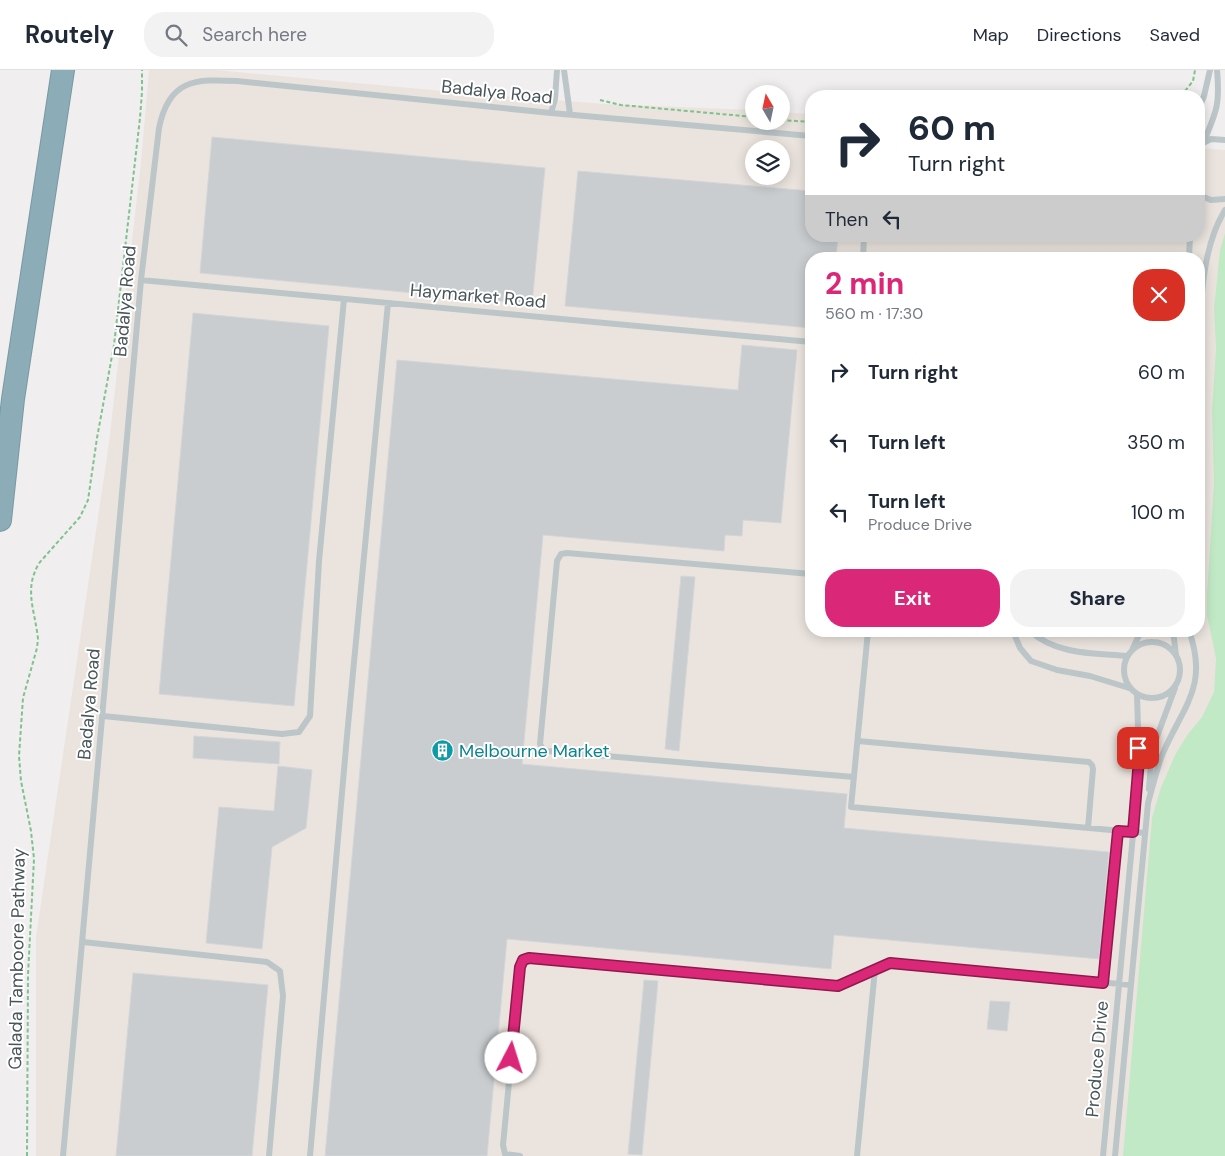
<!DOCTYPE html>
<html lang="en">
<head>
<meta charset="utf-8">
<style>
	:root { --surface:#fff; --page:#f2f2f3; --text:#1f2937; --muted:#747a83; --line:#e0e1e3; --accent:#db2777 }
	body { margin:0; font-family:"DM Sans",sans-serif; background:var(--page); color:var(--text); height:100vh; display:flex; flex-direction:column; font-size:19px; white-space:nowrap }
	* { box-sizing:border-box; margin:0 }
	p { font-size:16px; color:var(--muted) }
	.icon { flex:none; width:28px; height:28px; fill:none; stroke:currentColor; stroke-width:2; stroke-linecap:round; stroke-linejoin:round }
	.map { position:relative; flex:1; overflow:hidden }
	.side { position:absolute; left:805px; top:182px; width:400px; height:385px; display:flex; flex-direction:column; background:var(--surface); border-radius:20px; box-shadow:0 2px 12px #0003 }
	.side>* { flex:none }
	.hud { position:absolute; left:805px; top:20px; width:400px; height:152px; border-radius:20px; box-shadow:0 2px 12px #0003; background:#fff; color:var(--text); overflow:hidden }
	.needle { width:32px; rotate:351deg }
	.buttons { position:absolute; left:745px; top:15px; display:grid; gap:10px }
	.buttons a { display:grid; place-items:center; width:45px; height:45px; border-radius:50%; background:var(--surface); box-shadow:0 2px 12px #0003; font-size:25px }
	.pin { position:absolute; display:grid; place-items:center; width:42px; height:42px; color:#fff; margin:-21px; border-radius:10px; box-shadow:0 2px 8px #0006 }
	.me { position:absolute; width:55px; margin:-28px; rotate:5deg; stroke-linejoin:round; filter:drop-shadow(0 0 4px #0008) }
	.turn { display:flex; align-items:center; gap:18px; height:105px; padding:0 20px; font-size:22px }
	.turn .icon { width:65px; height:65px; stroke-width:2.5 }
	.turn b { display:block; font-size:35px; line-height:42px }
	.then { display:flex; align-items:center; height:48px; padding:0 20px; background:#0003; gap:10px; font-size:19px }
	.round { display:grid; place-items:center; flex:none; width:52px; height:52px; border-radius:20px; background:var(--page) }
	.headline { display:flex; align-items:center; justify-content:space-between; height:85px; padding:0 20px }
	h1 { font-size:30px; font-weight:700; line-height:38px; color:var(--accent) }
	.button { display:flex; gap:10px; margin-top:auto; padding:10px 20px }
	.button a { flex:1; height:58px; border-radius:20px; background:var(--accent); color:#fff; font-size:20px; font-weight:700; line-height:58px; text-align:center }
	.button a+a { background:var(--page); color:var(--text) }
	ul { padding:0; list-style:none }
	li { display:flex; align-items:center; gap:15px; height:70px; padding:0 20px }
	li div { flex:1 }
	li b { display:block; font-size:19px }
	li em { font-style:normal }
	header { display:flex; align-items:center; gap:30px; box-sizing:border-box; height:70px; padding:0 25px; background:var(--surface); border-bottom:1px solid var(--line) }
	header strong { font-size:24px }
	nav { display:flex; gap:28px; margin-inline-start:auto; font-size:18px }
	.search { width:350px; height:45px; background:var(--page); display:flex; align-items:center; gap:12px; box-sizing:border-box; padding:0 18px; border-radius:20px; color:var(--muted); font-size:19px }
	.map>svg:first-child { display:block }
	.commercial { fill:#ebe4de; fill-rule:evenodd }
	.green { fill:#c2e9c6 }
	.building { fill:#c9cdcf; stroke:#d3d6d9 }
	.lines { fill:none; stroke-linecap:round; stroke-linejoin:round }
	.motorway-casing { stroke:#7799a2; stroke-width:24 }
	.path { stroke:#7fc28d; stroke-width:2; stroke-dasharray:4 2.5; stroke-linecap:butt }
	.service { stroke:#bcc6c9; stroke-width:6 }
	.motorway { stroke:#8cadb7; stroke-width:22 }
	.route-casing { stroke:#8e194d; stroke-width:12 }
	.route { stroke:#db2777; stroke-width:9 }
	.labels { text-anchor:middle; dominant-baseline:central; stroke-width:4; stroke-linejoin:round; paint-order:stroke }
	.street-label { font-size:18px; fill:#495659; stroke:#fff }
	.culture-label { font-size:18px; fill:#0d838f; stroke:#fff; text-anchor:start }
</style>
</head>
<body>
<header>
<strong>Routely</strong>
<div class="search"><svg class="icon" aria-label="search" viewBox="0 0 24 24"><circle cx="10" cy="10" r="6"/><path d="M15 15l6 6"/></svg>Search here</div>
<nav><a>Map</a><a>Directions</a><a>Saved</a></nav>
</header>
<div class="map">
<svg width="1225" height="1086" viewBox="0 0 1225 1086">
	<rect width="100%" height="100%" fill="#f1eeef"/>
	<path class="commercial" d="M149,0h67l270,25 120,9 148,6v11h27v-9l30,2v122h388v-88l26,2v1006h-1189v-219l73,-494 32,-281zM754,79h27v27h-27zM811,189h388v372h-388z"/>
	<path class="green" d="M1225,163v923h-102l29,-338 8,-28 15,-35 13,-21 14,-17 12,-25 2,-34 -9,-42v-21l7,-113 -2,-71 4,-63 -2,-40 6,-58z"/>
	<path class="building" d="M212,67l333,31 -13,136 -332,-31z
		M578,101l233,20v45h27l-2,23h-25v69l-246,-22z
		M193,243l136,13 -35,380 -135,-12z
		M742,275l55,5 -16,173 -38,-3 -1,16 -17,-1 -1,16 -181,-16 -21,229 325,30 -3,34 265,24 -10,107 -265,-24 -3,34 -324,-30 -20,217h-162l72,-796 341,30z
		M681,506l14,1 -16,174 -14,-2z
		M194,666l86,6 -1,22 -86,-6z
		M278,696l34,4 -6,58 -34,19 -10,102 -56,-6 13,-136 55,4z
		M133,903l135,12 -16,171h-136z
		M644,910l14,1 -16,174 -14,-1z
		M990,931l20,1 -3,29 -20,-2z"/>
	<g class="lines">
		<defs>
			<path id="motorway" d="M0,450l13,-121 50,-329"/>
		</defs>
		<use href="#motorway" class="motorway-casing"/>
		<path class="path" d="M1181,26l12,-15 2,-11
			M600,30l21,5 133,12
			M781,50l30,2
			M27,1086l1,-181 6,-116 -3,-28 -10,-50 -2,-25 4,-58 14,-50 1,-9c-3,-29 -15,-51 2,-77l40,-45 8,-17 9,-62 17,-93 26,-227 2,-26v-22"/>
		<path class="service" d="M564,0l6,44
			M1199,38l5,-12 6,-26
			M551,43l4,-14 2,-29
			M1204,71c13,-30 16,-38 13,-71
			M1199,75l12,-6 14,1
			M1199,125l12,5 14,-1
			M863,189l1,-23
			M1189,189l1,-23
			M141,210l670,62
			M1199,314c2,-54 -3,-127 26,-174
			M811,504l-244,-21 -6,1 -4,7 -17,183 3,5 4,2 307,26
			M868,561l-17,176 294,26
			M1013,561l7,17 11,13 26,9 33,6 39,12
			M1030,561c27,24 62,22 97,25
			M1173,561l3,24
			M1124 600a28 28 0 1 1 56 0a28 28 0 1 1-56 0Z
			M1133,578l8,-17
			M103,646l179,18 17,-2 11,-16 9,-155 25,-262
			M858,671l231,21 3,3 1,4 -5,59
			M1149,719l3,-39 23,-62
			M83,872l184,20 13,9 3,25 -14,160
			M1103,913l15,-152
			M63,1086l78,-876 18,-152c10,-49 36,-49 78,-47l314,32 260,23
			M310,1086l37,-420 41,-433
			M520,1086l-15,-2 -2,-9 17,-178 1,-5 6,-4 311,28 52,-23 241,22
			M857,1086l18,-187
			M1103,1086l35,-375 1,-22 -2,-64
			M1115,1086l33,-353c4,-15 8,-30 13,-45 19,-49 49,-69 28,-127"/>
		<use href="#motorway" class="motorway"/>
	</g>
	<g class="lines">
		<defs>
			<path id="route" d="M511,988l9,-91 3,-7 6,-2 309,28 52,-23 213,20 15,-152 15,1 6,-73 -1,-11"/>
		</defs>
		<use href="#route" class="route-casing"/>
		<use href="#route" class="route"/>
	</g>
	<defs>
		<symbol id="building-disc" viewBox="-11 -11 22 22"><circle r="9.5" fill="#0f9aa8" stroke="#fff"/><path d="M-4-6H4V6H1V3H-1V6H-4ZM-2.5-4.3h1.7v1.8h-1.7ZM.8-4.3h1.7v1.8H.8ZM-2.5-1h1.7V.8h-1.7ZM.8-1h1.7V.8H.8Z" fill="#fff"/></symbol>
	</defs>
	<g fill-rule="evenodd">
		<use href="#building-disc" x="430" y="668" width="25" height="25"/>
	</g>
	<g class="labels">
		<g class="street-label">
			<text transform="translate(497 22) rotate(6)">Badalya Road</text>
			<text transform="translate(478 226) rotate(5)">Haymarket Road</text>
			<text transform="translate(125 231) rotate(-85)">Badalya Road</text>
			<text transform="translate(89 634) rotate(-85)">Badalya Road</text>
			<text transform="translate(17 889) rotate(-89)">Galada Tamboore Pathway</text>
			<text transform="translate(1097 989) rotate(-85)">Produce Drive</text>
		</g>
		<g class="culture-label">
			<text x="459" y="681">Melbourne Market</text>
		</g>
	</g>
</svg>
<div class="buttons">
<a><svg class="needle" viewBox="-14 -14 28 28"><path d="M0-13l5 13h-10z" fill="#e53935"/><path d="M0 13l5-13h-10z" fill="#747a83"/></svg></a>
<a><svg class="icon" aria-label="layers" viewBox="0 0 24 24"><path d="M12 4l9 5-9 5-9-5zM3 14l9 5 9-5"/></svg></a>
</div>
<div class="pin" style="left:1138px;top:678px;background:#d93025"><svg class="icon" aria-label="arrive" viewBox="0 0 24 24"><path d="M6 21V4h12l-3 4 3 4H6"/></svg></div>
<svg class="me" style="left:511px;top:988px" viewBox="-20 -20 40 40"><circle r="19" fill="#fff"/><path d="M0-13L10 11 0 6-10 11z" fill="#db2777"/></svg>
<div class="hud">
<div class="turn"><svg class="icon" aria-label="right" viewBox="0 0 24 24"><path d="M7 20v-9h11M14 6l5 5-5 5"/></svg><div><b>60 m</b>Turn right</div></div>
<div class="then">Then<svg class="icon" aria-label="left" viewBox="0 0 24 24"><path d="M17 20v-9H6M10 6l-5 5 5 5"/></svg></div>
</div>
<section class="side">
<div class="headline"><div><h1>2 min</h1><p>560 m · 17:30</p></div><a class="round" style="background:#d93025;color:#fff"><svg class="icon" aria-label="close" viewBox="0 0 24 24"><path d="M6 6l12 12M18 6L6 18"/></svg></a></div>
<ul>
<li><svg class="icon" aria-label="right" viewBox="0 0 24 24"><path d="M7 20v-9h11M14 6l5 5-5 5"/></svg><div><b>Turn right</b></div><em>60 m</em></li>
<li><svg class="icon" aria-label="left" viewBox="0 0 24 24"><path d="M17 20v-9H6M10 6l-5 5 5 5"/></svg><div><b>Turn left</b></div><em>350 m</em></li>
<li><svg class="icon" aria-label="left" viewBox="0 0 24 24"><path d="M17 20v-9H6M10 6l-5 5 5 5"/></svg><div><b>Turn left</b><p>Produce Drive</p></div><em>100 m</em></li>
</ul>
<div class="button"><a>Exit</a><a>Share</a></div>
</section>
</div>
</body>
</html>
